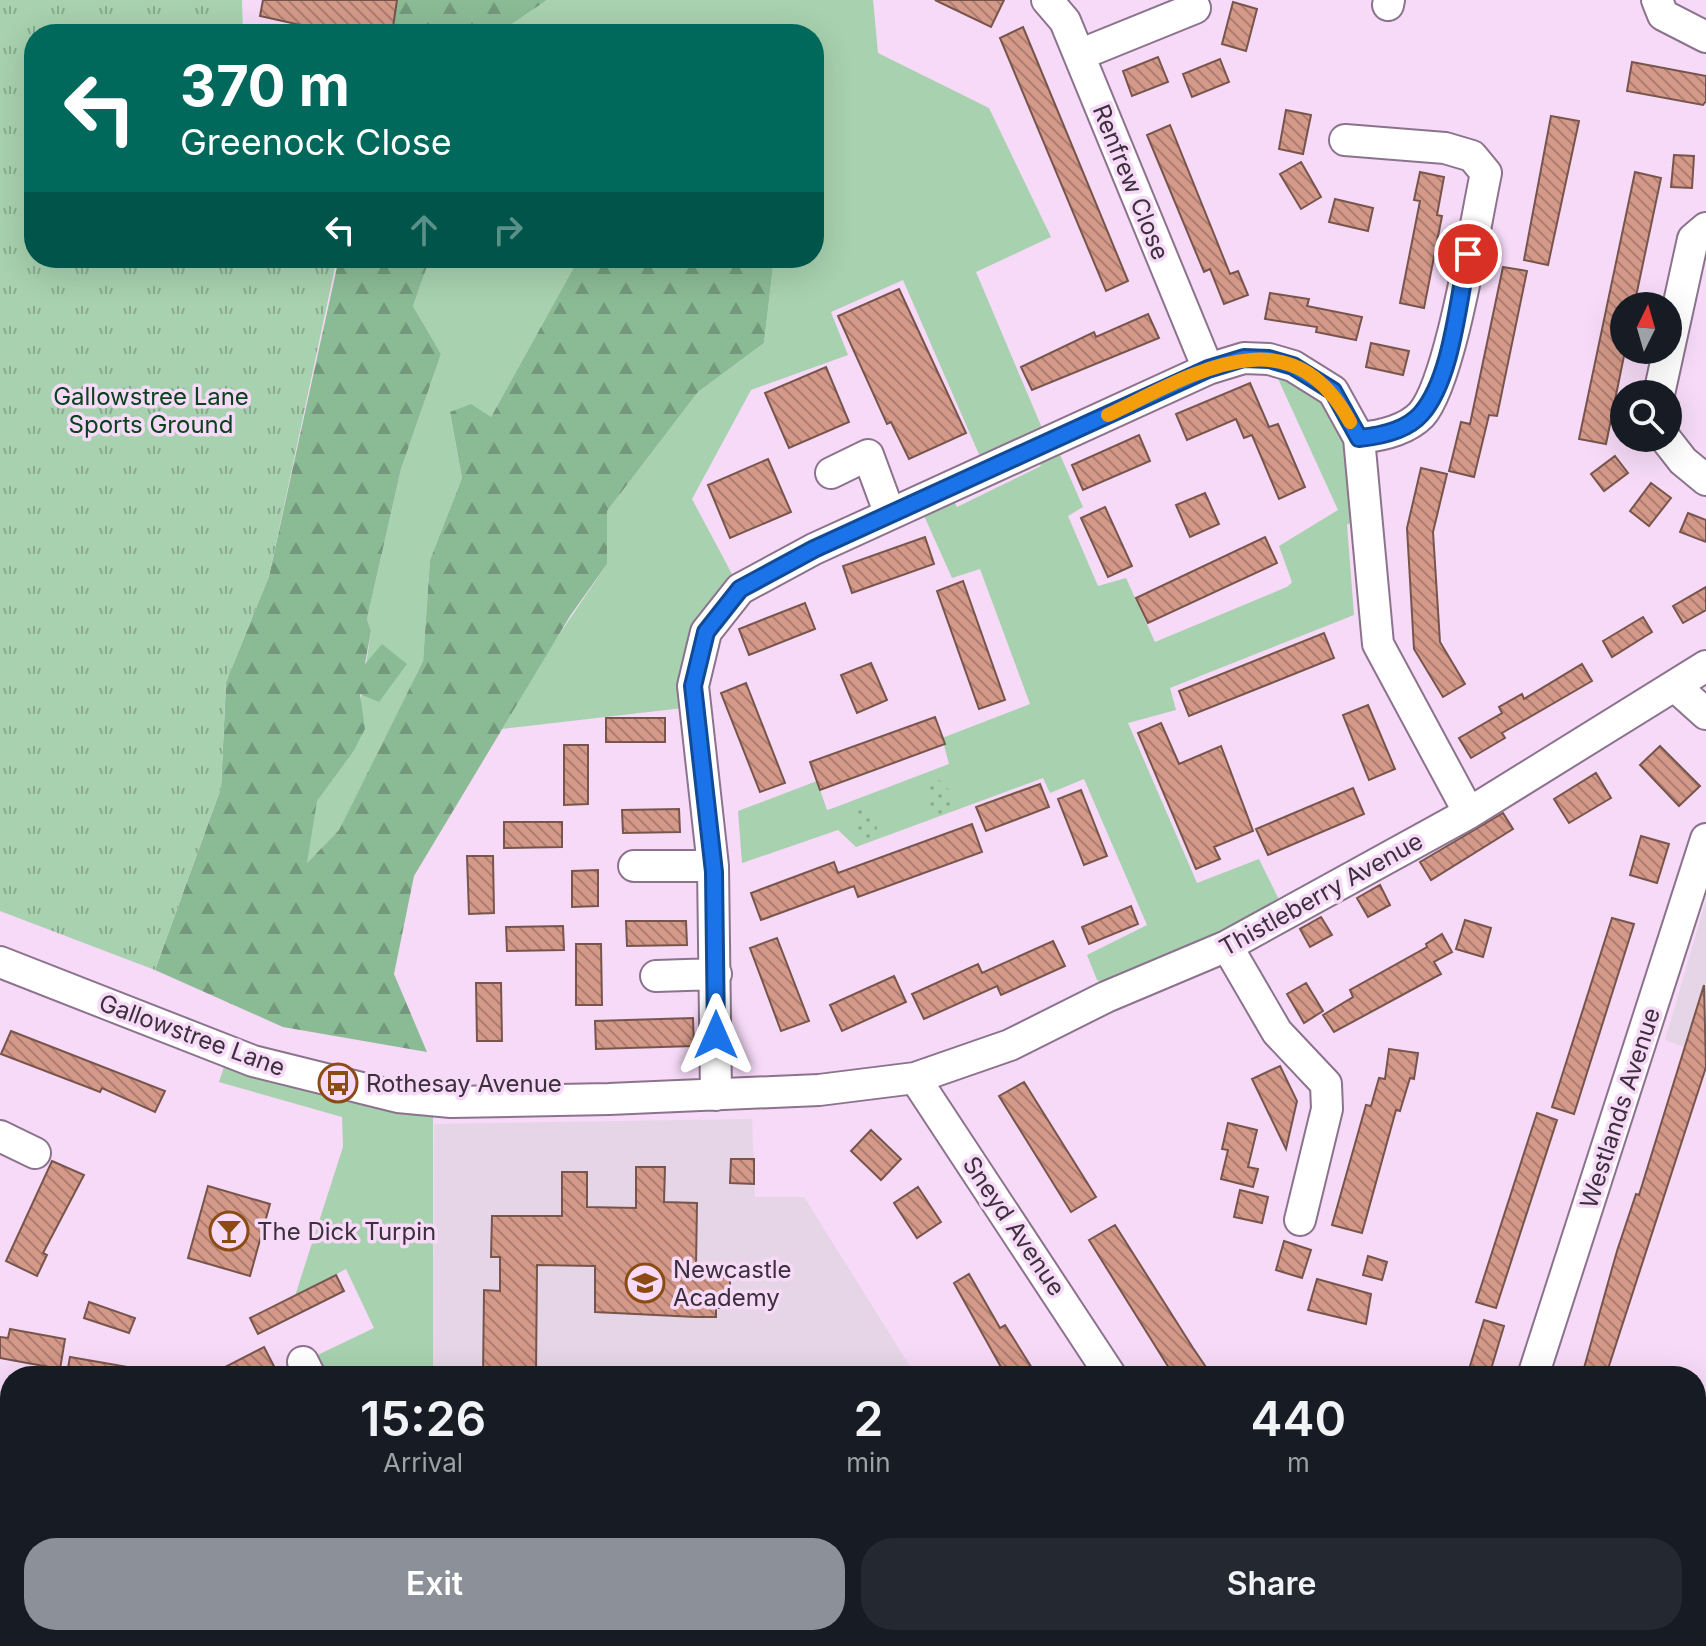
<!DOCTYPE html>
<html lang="en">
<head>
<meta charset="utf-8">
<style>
	:root { --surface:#171b24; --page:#242831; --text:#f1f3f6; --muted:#9ea1a6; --accent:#8c9099 }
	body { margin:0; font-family:Inter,sans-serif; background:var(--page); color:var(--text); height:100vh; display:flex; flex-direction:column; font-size:30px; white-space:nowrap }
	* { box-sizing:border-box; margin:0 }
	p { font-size:26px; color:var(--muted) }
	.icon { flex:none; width:44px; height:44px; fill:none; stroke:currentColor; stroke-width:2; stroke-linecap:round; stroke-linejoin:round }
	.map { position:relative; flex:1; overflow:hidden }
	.drawer { position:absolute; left:0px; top:1366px; width:1706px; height:280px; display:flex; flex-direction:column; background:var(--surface); border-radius:32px 32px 0 0; box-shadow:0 8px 32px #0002 }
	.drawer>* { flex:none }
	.top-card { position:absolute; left:24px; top:24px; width:800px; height:244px; border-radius:32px; box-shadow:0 8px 32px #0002; background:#00695c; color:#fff; overflow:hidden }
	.needle { width:52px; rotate:5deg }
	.fabs { position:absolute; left:1610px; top:292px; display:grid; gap:16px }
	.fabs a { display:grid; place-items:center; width:72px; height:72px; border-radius:50%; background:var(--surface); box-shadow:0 8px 32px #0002; font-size:40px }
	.pin { position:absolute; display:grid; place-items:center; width:68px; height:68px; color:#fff; margin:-34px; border:4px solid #fff; border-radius:50%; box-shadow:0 2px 8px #0007 }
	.me { position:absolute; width:88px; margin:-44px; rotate:0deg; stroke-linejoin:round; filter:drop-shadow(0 0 6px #0008) }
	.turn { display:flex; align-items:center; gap:28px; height:168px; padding:0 24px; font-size:36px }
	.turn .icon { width:104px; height:104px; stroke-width:2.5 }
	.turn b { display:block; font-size:56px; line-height:68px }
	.lanes { display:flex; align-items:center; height:76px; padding:0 24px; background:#0003; justify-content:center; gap:40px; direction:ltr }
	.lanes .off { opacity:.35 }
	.eta { display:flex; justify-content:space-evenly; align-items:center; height:136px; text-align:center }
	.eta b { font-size:48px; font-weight:600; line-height:56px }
	.action { display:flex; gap:16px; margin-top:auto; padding:16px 24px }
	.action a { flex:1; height:92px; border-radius:32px; background:var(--accent); color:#fff; font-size:32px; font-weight:600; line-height:92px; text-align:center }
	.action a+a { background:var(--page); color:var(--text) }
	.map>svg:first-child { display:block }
	.education { fill:#e6d5e6 }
	.grass { fill:#a7d1af }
	.forest { fill:url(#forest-firs) }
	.park { fill:url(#park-tufts) }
	.garden { fill:url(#garden-dots) }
	.building { fill:url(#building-back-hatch); stroke:#78554c; stroke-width:2 }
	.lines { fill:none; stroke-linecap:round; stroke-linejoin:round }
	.minor-casing { stroke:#8c738d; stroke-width:34 }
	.minor { stroke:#fff; stroke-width:30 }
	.route-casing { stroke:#114b97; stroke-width:20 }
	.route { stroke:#1a73e8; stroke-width:14 }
	.slow { stroke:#f59e0b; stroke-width:14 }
	.labels { text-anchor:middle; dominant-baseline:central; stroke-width:7; stroke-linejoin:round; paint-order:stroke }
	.street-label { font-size:24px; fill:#3b303b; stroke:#f6daf7 }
	.park-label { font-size:24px; fill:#0a421e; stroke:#f6daf7 }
	.poi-label { font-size:24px; fill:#3b303b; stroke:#f6daf7; text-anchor:start }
</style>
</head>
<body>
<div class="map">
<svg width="1706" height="1646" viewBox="0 0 1706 1646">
	<defs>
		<pattern id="forest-firs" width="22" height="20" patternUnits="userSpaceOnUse" patternTransform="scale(2)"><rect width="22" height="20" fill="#8bbb95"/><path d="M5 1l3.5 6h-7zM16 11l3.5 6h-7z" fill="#73987b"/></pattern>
		<pattern id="park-tufts" width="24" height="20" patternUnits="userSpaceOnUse" patternTransform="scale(2)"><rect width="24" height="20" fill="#a7d1af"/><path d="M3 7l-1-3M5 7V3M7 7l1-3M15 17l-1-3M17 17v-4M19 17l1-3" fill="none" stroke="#89aa90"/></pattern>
		<pattern id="garden-dots" width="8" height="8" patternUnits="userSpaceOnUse" patternTransform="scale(2)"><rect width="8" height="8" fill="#a7d1af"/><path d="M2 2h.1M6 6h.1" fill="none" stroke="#89aa90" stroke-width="1.8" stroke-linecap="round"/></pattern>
		<pattern id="building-back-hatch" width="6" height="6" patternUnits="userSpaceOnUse" patternTransform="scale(2)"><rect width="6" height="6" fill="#d49989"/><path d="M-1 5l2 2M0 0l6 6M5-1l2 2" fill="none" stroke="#ad7d71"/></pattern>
	</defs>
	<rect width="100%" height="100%" fill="#f6daf7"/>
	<path class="education" d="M1706,900v154l-41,-14z
		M752,1119l3,78h49l112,179h-483l1,-252z
		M446,1636h633l7,10h-638z"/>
	<path class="grass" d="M547,0h326l5,53 111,55 62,129 -75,35 66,156 -61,31 -78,-179 -72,32 17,43 -97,35 -59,109 41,77c-46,53 -48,63 -50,132l-181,21 50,-84 55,-81v-53l91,-119 66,-49 10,-85h40v-224h-306l4,-10z
		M430,258h149l-88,159 -41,-5 12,66 -32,82 -7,101 -84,169 -33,34 10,-63 37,-49 18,-121 -4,-12 34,-150 40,-115 -28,-48z
		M1269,359l64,32 32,123 -18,11 7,90 -184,73 6,22 -48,13 69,160 62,-24 27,55 -159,76 -30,-10 -10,-25 60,-30 -63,-146 -34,14 -7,-15 -187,69 -18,-17 -96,33 -4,-52 79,-30 10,29 9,-3 113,-43 -7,-26 88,-34 -50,-135 -28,9 -35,-78 30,-13 10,20 84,-41 -8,-16 21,-9 29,66 -15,9 30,70 28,-8 29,64 132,-55 5,-5 -13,-36 59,-36z
		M229,1052l204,48v276h-123l-7,-14 71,-34 -28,-59 -51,27 48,-149 -1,-30 -123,-35z"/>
	<path class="forest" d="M394,0h153l-35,24 -4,10h-122z
		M339,258h91l-17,48 28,48 -40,115 -34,150 4,12 -6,33 17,-20 25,20 -28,38 -19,-8 5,35 -12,23 -36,49 -10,62 32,-33 84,-169 7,-101 32,-82 -12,-66 21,-8 20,13 88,-159h195l-10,85 -66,49 -91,119v53l-37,52 -156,260 -20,98 33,78 -144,-25 -128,-57 66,-182 5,-106 43,-106z"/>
	<path class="park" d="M0,0h242l1,34h-209v224h303l-68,318 -43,106 -5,106 -66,182 -155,-59z"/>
	<path class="garden" d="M936,777l14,14v19l-11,4 -13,-14 1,-20z
		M864,803l13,16v16l-10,4 -12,-13v-19z"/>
	<path class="building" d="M263,0h134l-5,34h-79l1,-6 -54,-12z
		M935,0h69l-13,27z
		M1233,2l24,7 -11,42 -24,-7z
		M1023,27l105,254 -22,10 -106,-253z
		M1158,57l10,25 -36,14 -9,-25z
		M1220,59l9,23 -37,15 -9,-23z
		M1632,62l74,14v25l-3,4 -76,-14z
		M1286,110l25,5 -8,39 -24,-5z
		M1551,116l28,5 -31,144 -24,-5z
		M1170,125l60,149 8,-3 10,24 -24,9 -14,-35 -6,3 -57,-137z
		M1674,155l20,1 -2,32 -21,-1z
		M1301,162l20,35 -20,12 -21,-35z
		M1420,172l24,5 -7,38 5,1 -18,92 -24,-5 20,-102 -6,-1z
		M1635,172l26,6 -27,128h-10v50l-18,88 -27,-5z
		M1335,199l38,9 -5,23 -39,-9z
		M1503,267l24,4 -30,145 -8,-1 -15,62 -25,-6 12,-49 9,2z
		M899,289l67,144 -57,26 -18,-37 -4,2 -49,-108z
		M1270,293l39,6 -2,7 55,11 -6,23 -40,-8 1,-5 -52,-8z
		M1148,314l11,24 -127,52 -11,-23 73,-35 2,5z
		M1371,343l38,8 -6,24 -37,-8z
		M826,367l23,55 -60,26 -24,-55z
		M1250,383l19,44 9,-3 27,63 -26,12 -27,-64 -8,3 -8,-19 -49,21 -11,-26z
		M1139,435l11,26 -67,29 -11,-25z
		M1615,456l13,17 -24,18 -13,-17z
		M768,459l23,53 -61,26 -22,-53z
		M1421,468l26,6 -14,58 7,110 25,42 -22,13 -29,-48 -7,-121z
		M1651,483l20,15 -22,28 -19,-15z
		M1205,493l14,31 -29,13 -14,-32z
		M1105,507l27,59 -24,11 -27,-59z
		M1688,513l18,7v22l-26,-10z
		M925,537l9,27 -82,29 -9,-27z
		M1265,537l12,26 -129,60 -12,-25z
		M963,581l42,119 -26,9 -42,-118z
		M1706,587v23l-23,13 -10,-17z
		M805,603l10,26 -66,26 -10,-26z
		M1643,617l9,15 -40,25 -9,-16z
		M1324,633l10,25 -145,58 -10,-25z
		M871,663l16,37 -30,13 -16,-38z
		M1582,664l10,17 -90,52 3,5 -34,20 -12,-20 43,-25 -3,-6 23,-13 2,5z
		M746,683l39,100 -25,9 -39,-99z
		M1368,705l27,64 -26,11 -26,-65z
		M935,717l10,27 -125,46 -10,-28z
		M606,718h59v24h-59z
		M1161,723l18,41 42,-18 32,85 -39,16 6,12 -24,10 -58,-136z
		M564,745h24v59l-24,1z
		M1660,746l40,40 -21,20 -39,-41z
		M1596,773l15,25 -42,25 -15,-24z
		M1040,784l9,23 -63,24 -10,-24z
		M1353,788l11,26 -96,41 -12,-26z
		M1081,790l26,66 -23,9 -26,-66z
		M679,809l1,23 -57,1 -1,-23z
		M1503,813l10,16 -82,51 -11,-18z
		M504,822h58v25l-58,1z
		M972,824l10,28 -124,45 -4,-11 -93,34 -10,-27 83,-31 4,11z
		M1641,836l28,8 -12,39 -27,-8z
		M467,856h26l1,57 -25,1z
		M598,870v36l-26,1v-36z
		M1380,885l10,20 -22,12 -11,-19z
		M1131,906l7,18 -49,20 -7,-17z
		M1321,917l11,18 -22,12 -10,-18z
		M1612,918l22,6 -60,190 -22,-7z
		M1465,920l26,8 -8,29 -27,-8z
		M626,921h60l1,24 -60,1z
		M563,926l1,24 -57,1 -1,-24z
		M1442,934l10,18 -18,10 7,12 -107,58 -11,-17 30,-18 -3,-7 77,-43 -1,-3z
		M777,938l32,83 -28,10 -31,-83z
		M1053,941l12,25 -64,29 -4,-9 -73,33 -12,-25 66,-30 4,9z
		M576,944h25l1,61h-26z
		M894,976l12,26 -64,29 -12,-26z
		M476,983h25l1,58h-25z
		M1306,983l17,28 -19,12 -17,-29z
		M1704,985l2,82 -100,308 -22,-7 33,-117 19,-57 3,1z
		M693,1018l1,28 -98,3 -1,-28z
		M11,1031l154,60 -10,21 -53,-24 -2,4 -99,-38z
		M1389,1049l29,4 -4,26 -4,-1 -10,33 -4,-1 -34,123 -30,-8 34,-120 5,1 8,-28 6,1z
		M1280,1066l17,35 -11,48 -34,-70z
		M1024,1082l72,115 -25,15 -72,-116z
		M1537,1113l20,7 -61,188 -20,-6z
		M1228,1123l29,7 -9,37 10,2 -5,18 -32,-8 7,-29 -6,-1z
		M871,1130l30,29 -20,21 -30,-29z
		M731,1159h23v25l-24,-1z
		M52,1161l32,14 -41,78 4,2 -10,21 -31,-15z
		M636,1167h29l-1,35 33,1 -1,64h20v11h14v30h-14v9h-20l-101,-5v-46l-58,-1 -1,111h-53l1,-86 16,1v-34h-9l1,-41h70v-44h25v35l49,1z
		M208,1186l62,18 -20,72 -62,-18z
		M918,1187l23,35 -24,16 -23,-35z
		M1240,1190l28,7 -6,26 -28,-6z
		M1115,1225l78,123 19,28h-38l-85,-136z
		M1284,1241l27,9 -9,28 -26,-8z
		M1368,1256l19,6 -5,18 -19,-5z
		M969,1274l31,54 5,-3 32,51h-31l-52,-93z
		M336,1275l8,16 -86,43 -8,-16z
		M1317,1279l54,15 -5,30 -58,-14z
		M89,1302l46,16 -6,15 -45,-15z
		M1484,1320l20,6 -15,50h-22z
		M10,1329l55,10 -5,30 -60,-11v-21l8,1z
		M264,1347l15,29h-33l1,-3 -20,-7z
		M70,1357l58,10 -1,9 -60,-3z"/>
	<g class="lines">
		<defs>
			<path id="minor" d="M1047,0l18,21 143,348
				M1657,0l6,15 43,22
				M1388,5l1,-5
				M1079,55l116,-47
				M1345,140l100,8 27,8 14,17c-11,51 -35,209 -65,242 -16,16 -41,21 -62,23
				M1659,394l34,-155 13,-11
				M1665,438l18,23 23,19
				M831,473l37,-18 21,57
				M1676,687l30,27
				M634,866h79
				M1227,946l50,86 49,52 1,25 -27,111
				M0,962l253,99 145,36 53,5 158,-3 210,-9 96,-12 95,-33 96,-48 121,-51 242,-133 237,-147
				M656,976l60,-2
				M915,1078l196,298
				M716,1095l-3,-229 -20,-180 13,-54 34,-43 74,-40 394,-180 36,-11 25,1 24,7 40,25 26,47 19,206 91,169
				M0,1136l35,17
				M303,1362l7,14
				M1533,1376l173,-537
				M1269,1636l7,10
				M273,1640l1,6
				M416,1646v-10
				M1446,1646l3,-10"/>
		</defs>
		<use href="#minor" class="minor-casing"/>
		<use href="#minor" class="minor"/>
	</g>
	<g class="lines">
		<defs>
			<path id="route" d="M716,1035l-2,-163 -21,-186 13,-54 34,-43 74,-40 394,-180 36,-11 25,1 24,7 40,25 26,47c21,-2 47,-7 62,-24 31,-35 37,-114 47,-160"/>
		</defs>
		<use href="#route" class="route-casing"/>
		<use href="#route" class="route"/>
		<path class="slow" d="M1108,415c84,-40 182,-105 242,7"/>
	</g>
	<defs>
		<symbol id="bus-ring" viewBox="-11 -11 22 22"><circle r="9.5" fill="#f6daf7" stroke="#8b4b13" stroke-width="1.5"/><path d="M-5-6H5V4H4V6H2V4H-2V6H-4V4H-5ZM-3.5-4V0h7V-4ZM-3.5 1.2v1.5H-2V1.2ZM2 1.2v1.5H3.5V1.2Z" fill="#8b4b13"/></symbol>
		<symbol id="bar-ring" viewBox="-11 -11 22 22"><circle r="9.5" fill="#f6daf7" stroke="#8b4b13" stroke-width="1.5"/><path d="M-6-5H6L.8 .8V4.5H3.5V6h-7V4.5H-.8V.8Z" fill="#8b4b13"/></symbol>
		<symbol id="school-ring" viewBox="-11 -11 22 22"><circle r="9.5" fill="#f6daf7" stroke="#8b4b13" stroke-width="1.5"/><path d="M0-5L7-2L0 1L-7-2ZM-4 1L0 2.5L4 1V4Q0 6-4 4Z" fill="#8b4b13"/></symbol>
	</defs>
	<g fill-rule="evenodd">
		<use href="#bus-ring" x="316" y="1061" width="44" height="44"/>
		<use href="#bar-ring" x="207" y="1209" width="44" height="44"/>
		<use href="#school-ring" x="623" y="1261" width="44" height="44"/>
	</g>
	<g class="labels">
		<g class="street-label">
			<text transform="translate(1131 182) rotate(68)">Renfrew Close</text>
			<text transform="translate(1321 894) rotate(-29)">Thistleberry Avenue</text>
			<text transform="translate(192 1035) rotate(20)">Gallowstree Lane</text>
			<text transform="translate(1620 1108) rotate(-72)">Westlands Avenue</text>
			<text transform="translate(1014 1226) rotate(56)">Sneyd Avenue</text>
		</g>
		<g class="park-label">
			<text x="151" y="396">Gallowstree Lane<tspan x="151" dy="28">Sports Ground</tspan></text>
		</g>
		<g class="poi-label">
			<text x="366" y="1083">Rothesay Avenue</text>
			<text x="257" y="1231">The Dick Turpin</text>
			<text x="673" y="1269">Newcastle<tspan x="673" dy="28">Academy</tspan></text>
		</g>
	</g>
</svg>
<div class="fabs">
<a><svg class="needle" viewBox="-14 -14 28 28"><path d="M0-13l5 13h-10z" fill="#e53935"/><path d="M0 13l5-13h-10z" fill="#9ea1a6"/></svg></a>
<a><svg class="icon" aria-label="search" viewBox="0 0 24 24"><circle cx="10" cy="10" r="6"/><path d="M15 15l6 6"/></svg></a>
</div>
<div class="pin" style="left:1468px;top:254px;background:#d93025"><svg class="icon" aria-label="arrive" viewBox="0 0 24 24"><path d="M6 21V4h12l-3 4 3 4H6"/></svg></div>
<svg class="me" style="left:716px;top:1035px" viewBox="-20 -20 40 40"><path d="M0-17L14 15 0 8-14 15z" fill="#1a73e8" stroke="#fff" stroke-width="4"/></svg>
<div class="top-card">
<div class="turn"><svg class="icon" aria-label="left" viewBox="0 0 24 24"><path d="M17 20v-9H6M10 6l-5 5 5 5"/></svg><div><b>370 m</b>Greenock Close</div></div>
<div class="lanes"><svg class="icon" aria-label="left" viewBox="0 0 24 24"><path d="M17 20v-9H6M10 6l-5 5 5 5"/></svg><svg class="icon off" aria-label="ahead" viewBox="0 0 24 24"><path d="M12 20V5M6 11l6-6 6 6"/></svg><svg class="icon off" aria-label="right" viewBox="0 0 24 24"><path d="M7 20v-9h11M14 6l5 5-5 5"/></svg></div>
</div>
<section class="drawer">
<div class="eta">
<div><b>15:26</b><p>Arrival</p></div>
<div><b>2</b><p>min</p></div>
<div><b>440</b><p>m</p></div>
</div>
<div class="action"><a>Exit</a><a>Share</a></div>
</section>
</div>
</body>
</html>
